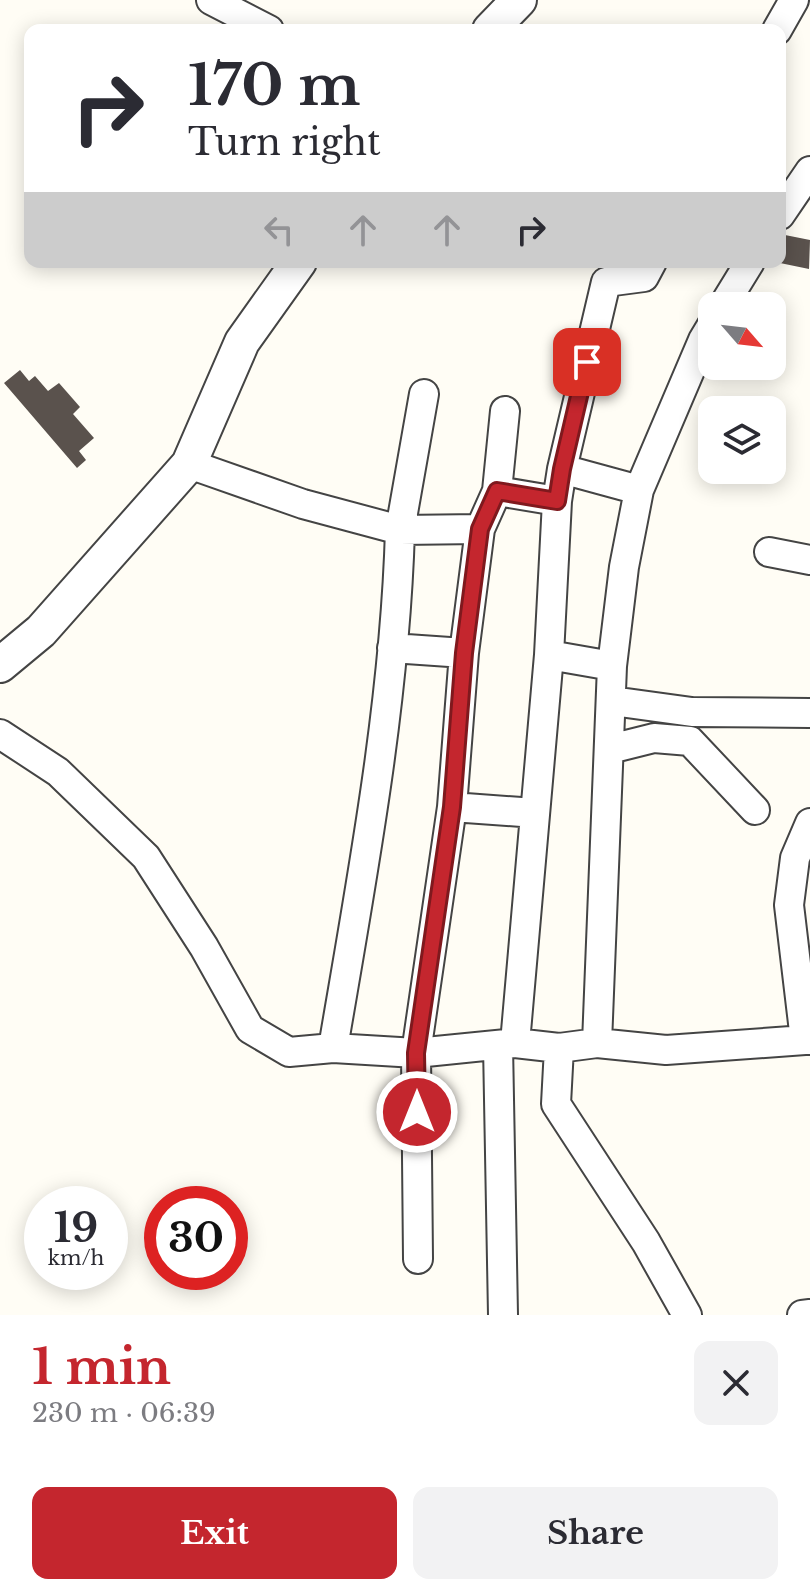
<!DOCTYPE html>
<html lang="en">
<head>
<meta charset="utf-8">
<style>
	:root { --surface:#fff; --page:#f2f2f3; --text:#2b2b33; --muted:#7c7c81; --accent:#c4262e }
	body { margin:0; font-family:"Libre Baskerville",serif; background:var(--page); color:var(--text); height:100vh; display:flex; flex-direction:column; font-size:30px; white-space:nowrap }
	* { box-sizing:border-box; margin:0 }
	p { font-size:26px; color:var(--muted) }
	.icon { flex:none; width:44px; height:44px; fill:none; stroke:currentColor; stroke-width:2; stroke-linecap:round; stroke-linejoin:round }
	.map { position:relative; height:1315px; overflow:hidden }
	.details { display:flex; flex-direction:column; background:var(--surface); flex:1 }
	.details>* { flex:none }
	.guide { position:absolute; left:24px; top:24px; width:762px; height:244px; border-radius:16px; box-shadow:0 4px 20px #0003; background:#fff; color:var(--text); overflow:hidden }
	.needle { width:52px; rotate:118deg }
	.buttons { position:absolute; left:698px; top:292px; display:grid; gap:16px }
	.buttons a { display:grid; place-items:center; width:88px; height:88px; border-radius:16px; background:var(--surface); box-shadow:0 4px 20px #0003; font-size:40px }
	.speed { position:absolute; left:24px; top:1186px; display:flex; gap:16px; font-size:40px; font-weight:700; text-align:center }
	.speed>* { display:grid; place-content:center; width:104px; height:104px; border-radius:50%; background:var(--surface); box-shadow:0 4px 20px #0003; line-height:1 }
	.speed small { font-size:20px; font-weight:400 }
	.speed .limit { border:12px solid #d22; background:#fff; color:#111 }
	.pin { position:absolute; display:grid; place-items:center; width:68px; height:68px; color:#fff; margin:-34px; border-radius:16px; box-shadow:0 4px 12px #0006 }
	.me { position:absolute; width:88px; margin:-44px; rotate:0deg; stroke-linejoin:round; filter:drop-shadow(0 0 6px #0008) }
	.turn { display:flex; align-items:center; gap:28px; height:168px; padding:0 32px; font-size:36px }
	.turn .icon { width:104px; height:104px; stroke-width:2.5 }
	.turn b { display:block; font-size:56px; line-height:68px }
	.lanes { display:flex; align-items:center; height:76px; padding:0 32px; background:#0003; justify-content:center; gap:40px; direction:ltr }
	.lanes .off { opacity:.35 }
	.round { display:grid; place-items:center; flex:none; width:84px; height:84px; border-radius:16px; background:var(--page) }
	.summary { display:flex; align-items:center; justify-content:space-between; height:136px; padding:0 32px }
	h1 { font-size:48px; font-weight:700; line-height:60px; color:var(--accent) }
	.action { display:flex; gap:16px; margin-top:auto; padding:16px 32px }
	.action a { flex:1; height:92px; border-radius:16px; background:var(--accent); color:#fff; font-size:32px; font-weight:700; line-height:92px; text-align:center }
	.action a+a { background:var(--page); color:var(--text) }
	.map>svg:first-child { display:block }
	.building { fill:#5a524d }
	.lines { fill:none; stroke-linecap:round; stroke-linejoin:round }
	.minor-casing { stroke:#444; stroke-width:32 }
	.tertiary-casing { stroke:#444; stroke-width:38 }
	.minor { stroke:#fff; stroke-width:28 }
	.tertiary { stroke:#fff; stroke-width:34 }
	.route-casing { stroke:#7f191e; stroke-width:20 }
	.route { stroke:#c4262e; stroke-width:14 }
</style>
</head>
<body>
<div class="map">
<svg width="810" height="1315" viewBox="0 0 810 1315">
	<rect width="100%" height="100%" fill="#fffdf5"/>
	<path class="building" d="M780,234l30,6 -1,29 -29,-6z
		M20,370l9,11 6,-5 13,15 11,-8 21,24 -7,7 21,24 -15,13 7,9 -9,8 -73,-85z"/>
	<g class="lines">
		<defs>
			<path id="minor" d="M211,0l58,30
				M777,30l17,-30
				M780,215l30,-44
				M723,306l27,-44
				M189,464l114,40 97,26 24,-136
				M562,469l77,21
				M497,491l60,10 5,-32 44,-187 38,-5 8,-15
				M769,552l41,8
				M392,648l72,5
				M549,655l8,-154
				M612,701l80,11 118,1
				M0,734l58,38 88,85 58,90 46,82 39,23 44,-4 83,5 99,-10 44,5 38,-5 69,7 139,-10
				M610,749l44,-11 36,3 65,69
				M452,807l83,6
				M810,823l-15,35 -6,47 16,135h5
				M515,1043l34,-388 63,11 12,-99 15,-77 64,-150 9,-15
				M597,1043l15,-377
				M498,1045l5,270
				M333,1048c29,-171 62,-345 67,-518l80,-1 17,-38 8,-80
				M559,1048l-3,56 90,138 41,73
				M418,1259l-2,-206 36,-246 12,-154 16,-124
				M802,1315l8,-1"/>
			<path id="tertiary" d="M490,30l29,-30
				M0,665l41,-34 148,-167 53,-122 57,-80"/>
		</defs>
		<use href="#minor" class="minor-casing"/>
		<use href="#tertiary" class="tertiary-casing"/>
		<use href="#minor" class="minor"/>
		<use href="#tertiary" class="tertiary"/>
	</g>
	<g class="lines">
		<defs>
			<path id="route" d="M417,1112l-1,-59 36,-246 12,-154 16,-124 17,-38 60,10 5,-32 25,-107"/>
		</defs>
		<use href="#route" class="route-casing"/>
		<use href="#route" class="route"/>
	</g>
</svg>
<div class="buttons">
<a><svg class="needle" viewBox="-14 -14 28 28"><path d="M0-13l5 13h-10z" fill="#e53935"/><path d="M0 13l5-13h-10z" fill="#7c7c81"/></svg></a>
<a><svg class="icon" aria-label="layers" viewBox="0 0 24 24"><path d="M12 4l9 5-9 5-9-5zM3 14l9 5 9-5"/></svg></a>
</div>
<div class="speed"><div>19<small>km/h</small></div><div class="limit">30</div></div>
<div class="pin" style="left:587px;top:362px;background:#d93025"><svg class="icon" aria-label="arrive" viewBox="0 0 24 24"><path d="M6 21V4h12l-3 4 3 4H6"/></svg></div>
<svg class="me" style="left:417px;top:1112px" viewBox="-20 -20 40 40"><circle r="17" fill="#c4262e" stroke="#fff" stroke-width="3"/><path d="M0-11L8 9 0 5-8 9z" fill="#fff"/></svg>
<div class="guide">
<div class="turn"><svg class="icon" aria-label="right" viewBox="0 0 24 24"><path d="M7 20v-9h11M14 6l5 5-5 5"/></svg><div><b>170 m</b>Turn right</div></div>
<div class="lanes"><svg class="icon off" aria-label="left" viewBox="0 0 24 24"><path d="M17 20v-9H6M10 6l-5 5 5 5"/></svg><svg class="icon off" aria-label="ahead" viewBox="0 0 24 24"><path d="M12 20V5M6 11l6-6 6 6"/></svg><svg class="icon off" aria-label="ahead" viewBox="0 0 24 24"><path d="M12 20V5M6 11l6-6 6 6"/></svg><svg class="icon" aria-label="right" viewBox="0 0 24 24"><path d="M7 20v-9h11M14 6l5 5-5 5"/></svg></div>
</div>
</div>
<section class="details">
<div class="summary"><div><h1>1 min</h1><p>230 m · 06:39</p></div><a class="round"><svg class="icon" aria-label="close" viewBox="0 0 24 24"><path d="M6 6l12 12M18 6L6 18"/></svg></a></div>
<div class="action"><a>Exit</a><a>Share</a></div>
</section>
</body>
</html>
